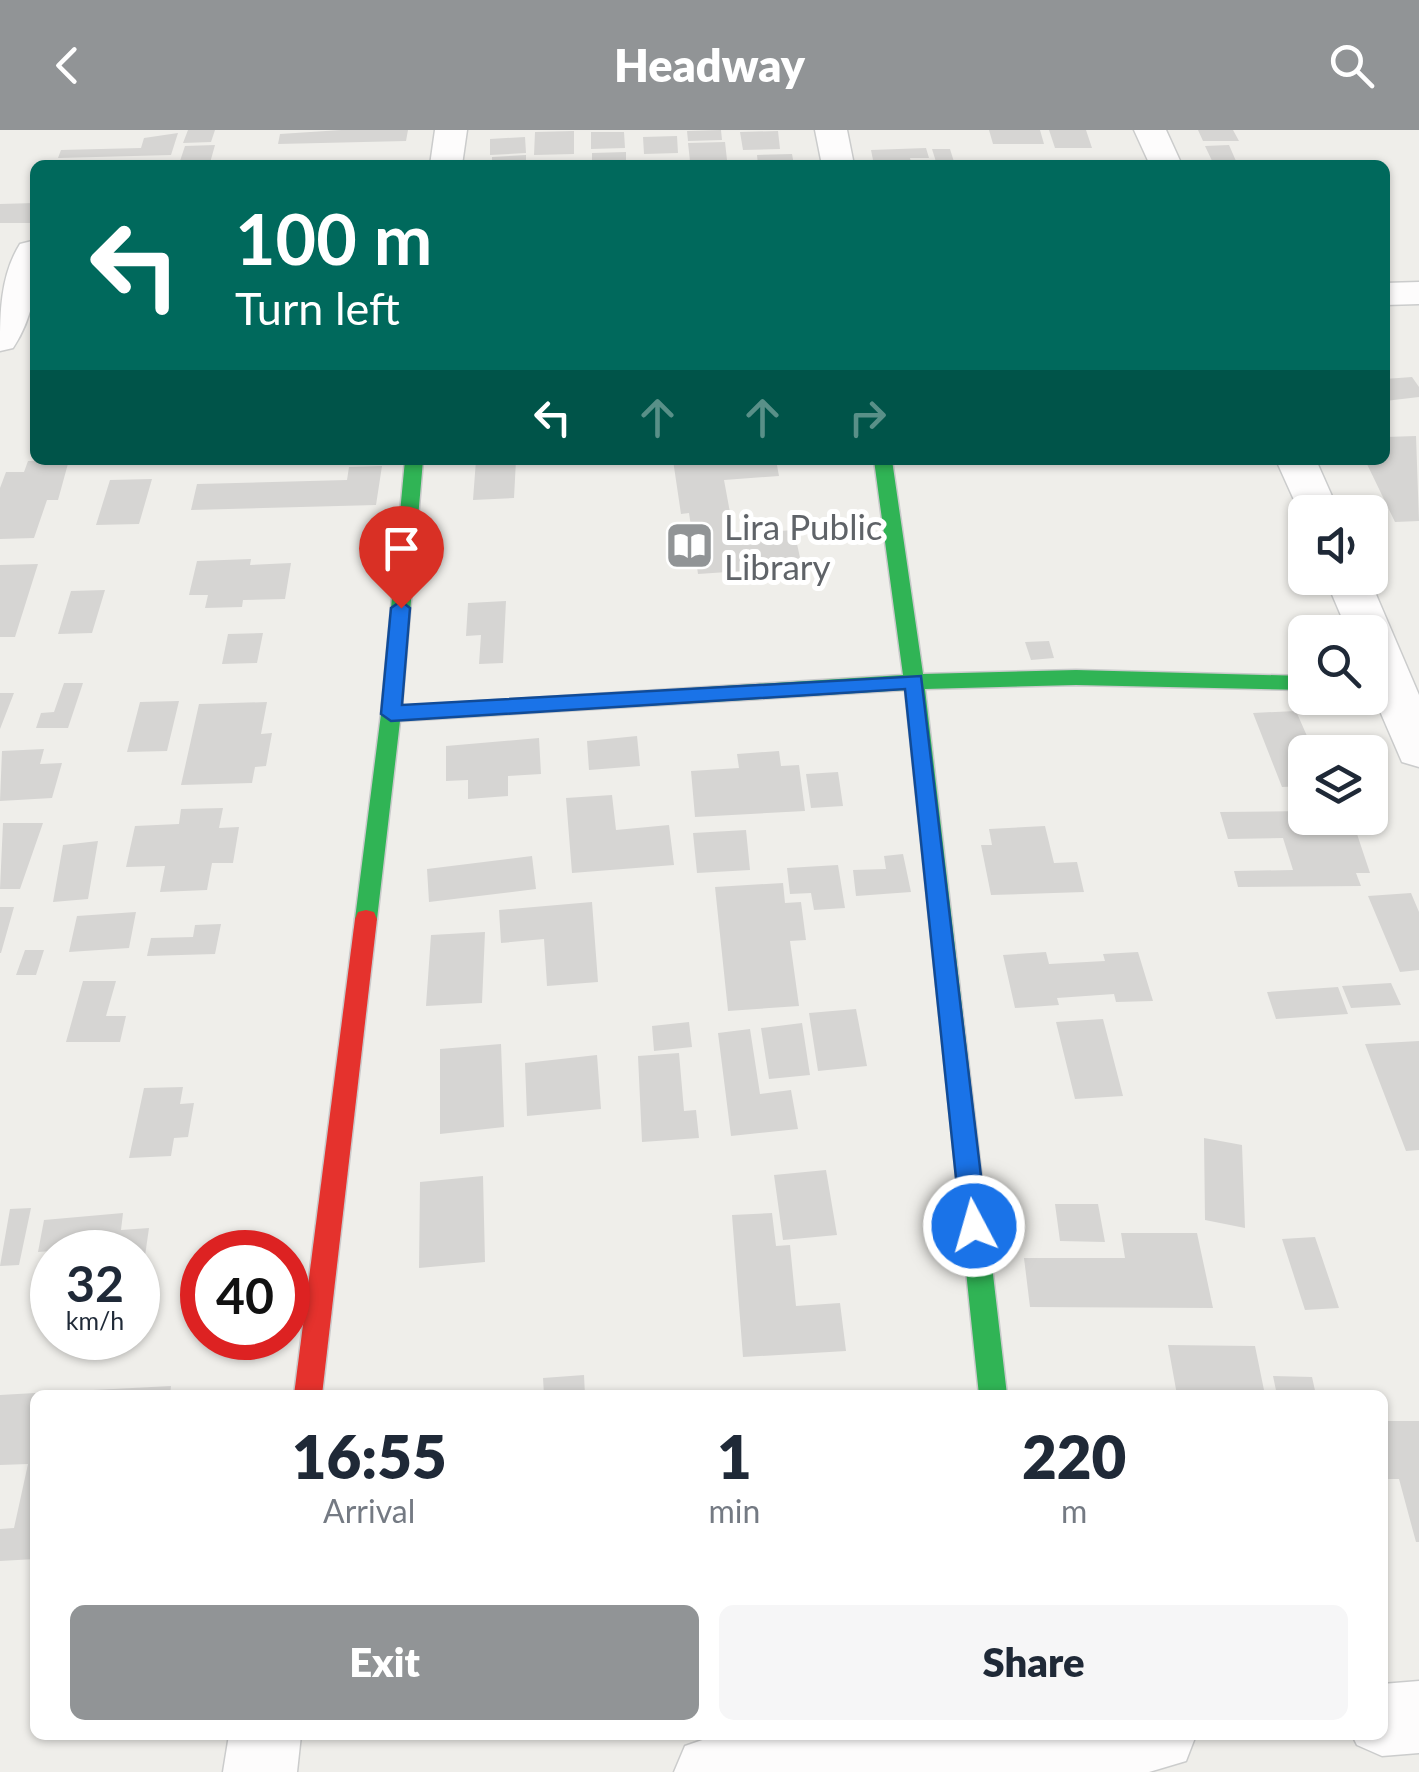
<!DOCTYPE html>
<html lang="en">
<head>
<meta charset="utf-8">
<style>
	:root { --surface:#fff; --page:#f6f6f7; --text:#1f2937; --muted:#747a83; --accent:#919496 }
	body { margin:0; font-family:Lato,sans-serif; background:var(--page); color:var(--text); height:100vh; display:flex; flex-direction:column; font-size:38px; white-space:nowrap }
	* { box-sizing:border-box; margin:0 }
	p { font-size:32px; color:var(--muted) }
	.icon { flex:none; width:55px; height:55px; fill:none; stroke:currentColor; stroke-width:2; stroke-linecap:round; stroke-linejoin:round }
	.map { position:relative; flex:1; overflow:hidden }
	.details { position:absolute; left:30px; top:1260px; width:1358px; height:350px; display:flex; flex-direction:column; background:var(--surface); border-radius:15px; box-shadow:0 2px 8px #0004 }
	.details>* { flex:none }
	.hud { position:absolute; left:30px; top:30px; width:1360px; height:305px; border-radius:15px; box-shadow:0 2px 8px #0004; background:#00695c; color:#fff; overflow:hidden }
	.fabs { position:absolute; left:1288px; top:365px; display:grid; gap:20px }
	.fabs a { display:grid; place-items:center; width:100px; height:100px; border-radius:15px; background:var(--surface); box-shadow:0 2px 8px #0004; font-size:50px }
	.speed { position:absolute; left:30px; top:1100px; display:flex; gap:20px; font-size:50px; font-weight:700; text-align:center }
	.speed>* { display:grid; place-content:center; width:130px; height:130px; border-radius:50%; background:var(--surface); box-shadow:0 2px 8px #0004; line-height:1 }
	.speed small { font-size:25px; font-weight:400 }
	.speed .limit { border:15px solid #d22; background:#fff; color:#111 }
	.pin { position:absolute; display:grid; place-items:center; width:85px; height:85px; color:#fff; margin:-102px -42px; border-radius:50% 50% 50% 0; rotate:-45deg; box-shadow:0 0 10px #0007 }
	.pin .icon { rotate:45deg }
	.me { position:absolute; width:110px; margin:-55px; rotate:354deg; stroke-linejoin:round; filter:drop-shadow(0 0 8px #0008) }
	.turn { display:flex; align-items:center; gap:35px; height:210px; padding:0 40px; font-size:45px }
	.turn .icon { width:130px; height:130px; stroke-width:2.5 }
	.turn b { display:block; font-size:70px; line-height:85px }
	.lanes { display:flex; align-items:center; height:95px; padding:0 40px; background:#0003; justify-content:center; gap:50px; direction:ltr }
	.lanes .off { opacity:.35 }
	.eta { display:flex; justify-content:space-evenly; align-items:center; height:170px; text-align:center }
	.eta b { font-size:60px; font-weight:800; line-height:70px }
	.action { display:flex; gap:20px; margin-top:auto; padding:20px 40px }
	.action a { flex:1; height:115px; border-radius:15px; background:var(--accent); color:#fff; font-size:40px; font-weight:800; line-height:115px; text-align:center }
	.action a+a { background:var(--page); color:var(--text) }
	header { display:flex; justify-content:space-between; align-items:center; height:130px; padding:0 40px; background:var(--accent); color:#fff; font-size:45px; font-weight:800 }
	.map>svg:first-child { display:block }
	.building { fill:#d6d5d3 }
	.lines { fill:none; stroke-linecap:round; stroke-linejoin:round }
	.street-casing { stroke:#cbcccc; stroke-width:3 }
	.fast-casing { stroke:#cacacb; stroke-width:3 }
	.jam-casing { stroke:#cacacb; stroke-width:3 }
	.street { fill:#fdfcfc; fill-rule:evenodd }
	.fast { fill:#30b455; fill-rule:evenodd }
	.jam { fill:#e5322d; fill-rule:evenodd }
	.route { fill:#1a73e8; stroke:#114b97; stroke-width:2.5 }
	.labels { text-anchor:middle; dominant-baseline:central; stroke-width:10; stroke-linejoin:round; paint-order:stroke }
	.poi-label { font-size:35px; fill:#5f6368; stroke:#fff; text-anchor:start }
</style>
</head>
<body>
<header><svg class="icon" aria-label="back" viewBox="0 0 24 24"><path d="M15 5l-7 7 7 7"/></svg>Headway<svg class="icon" aria-label="search" viewBox="0 0 24 24"><circle cx="10" cy="10" r="6"/><path d="M15 15l6 6"/></svg></header>
<div class="map">
<svg width="1419" height="1642" viewBox="0 0 1419 1642">
	<rect width="100%" height="100%" fill="#efeeea"/>
	<path class="building" d="M188,0h27l-4,12 -28,1z
		M341,0h67l-2,11 -128,3 2,-10z
		M721,0l1,10 -34,1 -1,-10z
		M989,0h51l4,14h-51z
		M1049,0h37l6,18h-37z
		M1198,0h35l6,11h-36z
		M574,1v23l-40,1 1,-23z
		M778,1l2,18 -37,1 -3,-18z
		M591,2h33l1,16 -34,1z
		M178,3l-7,22 -113,3 3,-8 80,-2 3,-10z
		M677,6l1,17 -34,1 -1,-17z
		M525,7l1,16 -36,2v-16z
		M725,12l2,18 -37,1 -2,-18z
		M215,15l-5,18 -31,1 6,-18z
		M1229,15l7,16h17l2,4h-41l-9,-19z
		M926,18l3,10h-19l2,7h-38l-3,-15z
		M932,19h18l5,16h-18z
		M626,22v8l-34,5v-12z
		M792,24l2,11h-36l-1,-10z
		M526,25v10h-34v-8z
		M35,73v20h-35v-19z
		M1412,247l7,10v10l-34,4v-22z
		M1416,306l3,85 -24,1 -30,-62h20v-23z
		M69,330l-11,40h-11l-13,38 -34,1v-51l6,-16h18l4,-11z
		M476,330h40l-2,38 -41,2z
		M673,330h103l3,16 -55,4 10,54 60,-4 8,37 -104,7 -9,-61 -8,1z
		M382,336l-6,39 -185,5 6,-26 150,-4 2,-13z
		M152,349l-13,45 -43,1 14,-45z
		M251,429l-1,6 41,-2 -6,36 -42,1 -1,7 -37,1 3,-13h-19l8,-34z
		M38,434l-23,73h-15v-72z
		M105,460l-13,43 -34,1 13,-43z
		M506,471l-3,62 -24,1 2,-29 -15,1 2,-33z
		M263,503l-6,30 -35,1 6,-30z
		M1049,511l5,17 -23,2 -6,-18z
		M64,553h19l-15,45h-32l5,-15 13,-1z
		M0,563h14l-14,36z
		M179,571l-12,50 -40,1 13,-50z
		M267,572l-6,32 11,-1 -6,33 -11,1 -3,16 -71,2 18,-81z
		M1296,581l18,41h-9v34l-23,1 -29,-74z
		M637,606l3,30 -51,4 -2,-29z
		M539,608l2,36 -33,2v20l-40,3v-19l-22,1v-35z
		M44,619l-4,15 22,-1 -10,35 -52,3 2,-50z
		M779,621l2,15 18,-1 6,46 -110,6 -4,-46 48,-3 -2,-14z
		M838,642l5,34 -32,2 -5,-34z
		M612,665l4,35 53,-5 5,40 -102,8 -6,-75z
		M223,678l-4,20 20,-1 -6,36h-21l-5,27 -47,2 5,-26 -39,1 9,-41 44,-2 2,-15z
		M1305,681v7h33l3,11 14,-1 15,45h-14l5,13 -123,1 -4,-16 59,-1 -10,-32 -55,1 -8,-27z
		M3,693h40l-23,66h-20z
		M1045,696l9,37 23,-1 7,30 -93,3 -10,-50h11l-3,-16z
		M746,700l4,40 -53,3 -4,-40z
		M98,711l-10,58 -35,3 10,-57z
		M903,724l8,38 -55,4 -3,-26 33,-1 -2,-13z
		M532,726l4,33 -107,13 -2,-33z
		M838,735l7,43 -31,2 -3,-17 -21,1 -3,-26z
		M783,753l2,20 16,-1 5,38 -16,1 9,65 -71,5 -13,-124z
		M1411,763l8,19v58l-19,2 -32,-76z
		M592,772l6,80 -51,4 -3,-47 -43,4 -2,-33z
		M0,777h14l-13,46h-1z
		M136,782l-7,36 -60,4 8,-36z
		M221,794l-6,30 -68,2 4,-18 42,-1 2,-12z
		M485,802l-3,71 -56,3 5,-71z
		M25,820h19l-8,25h-20z
		M1046,822l3,12 56,-3 -2,-7 35,-2 15,49 -37,1 -2,-8 -57,4 2,7 -44,3 -12,-53z
		M83,851h33l-10,35h20l-6,26h-54z
		M1391,853l10,22 -50,3 -9,-22z
		M1338,857l10,27 -72,5 -9,-27z
		M856,879l11,57 -49,5 -9,-58z
		M1103,889l20,77 -48,3 -19,-77z
		M689,892l3,25 -38,4 -2,-25z
		M802,893l8,52 -41,4 -8,-51z
		M750,899l10,65 31,-4 7,39 -67,7 -13,-103z
		M1419,911v109l-13,1 -41,-107z
		M501,914l3,83 -64,7v-85z
		M679,923l5,58 12,-1 3,28 -57,4 -4,-86z
		M597,925l4,54 -74,7 -2,-53z
		M183,957l-3,17 14,-1 -6,34 -14,1 -3,18 -42,2 15,-70z
		M1204,1008l38,7 3,83 -40,-8z
		M826,1040l11,65 -54,5 -9,-65z
		M483,1046l2,86 -66,6 1,-86z
		M1055,1074h43l7,38 -45,-1z
		M31,1078l-12,57 -19,1 10,-57z
		M123,1083l-2,17 28,-2 -9,63 -2,-39h-43l1,-4 -58,4 6,-32z
		M772,1083l4,33 14,-1 6,61 44,-3 6,48 -103,6 -11,-142z
		M1121,1103h76l16,75 -183,-1 -6,-49h101z
		M1315,1107l24,71 -34,2 -23,-71z
		M1168,1215l87,1 10,49h-88z
		M584,1245l1,20h-41l-1,-17z
		M1273,1246l39,1 4,18h-39z
		M171,1256l-1,9h-115v-3z
		M35,1263v166l-35,2v-32l14,-1 14,-64 -28,1v-70z
		M1382,1291h37v121h-3l-17,-63h-17z"/>
	<g class="lines">
		<defs>
			<path id="street" d="M435,0h32l-5,35h-32z
				M815,0h32l7,35h-32z
				M1134,0h32l16,35h-32z
				M32,111c14,26 -1,81 -19,107l-13,3c0,-37 0,-75 20,-107z
				M1419,152v22l-34,1v-22z
				M1276,330h40l23,52h-34l-1,10z
				M1325,448h44l50,117v72l-17,-5 -32,-74v-56h-22z
				M1419,1551v72l-37,3 -25,-11 -5,-10h30v-51z
				M229,1605h72l-4,37h-74z
				M717,1605h479l-10,26 -37,11h-475l11,-26z"/>
			<path id="fast" d="M405,330h18l-21,246 501,-31 -29,-215h18l31,214 153,-4 229,6v14l-229,-5 -151,4 82,706h-28l-74,-705 -505,31 -23,198 -3,7h-16l-3,-7 26,-205z"/>
			<path id="jam" d="M366,780l8,2 3,7 -55,476h-28l61,-476 3,-7z"/>
		</defs>
		<use href="#street" class="street-casing"/>
		<use href="#fast" class="fast-casing"/>
		<use href="#jam" class="jam-casing"/>
		<use href="#street" class="street"/>
		<use href="#fast" class="fast"/>
		<use href="#jam" class="jam"/>
	</g>
	<path class="route" d="M401,471l9,7 -8,97 519,-29 66,550 -4,9 -9,4 -9,-4 -4,-9 -56,-537 -514,32 -10,-7 10,-106z"/>
	<defs>
		<symbol id="library-square" viewBox="-11 -11 22 22"><rect x="-9" y="-9" width="18" height="18" rx="4" fill="#919496" stroke="#fff"/><path d="M-6-4Q-3-5.5-.7-3.5V5Q-3 3-6 4ZM6-4Q3-5.5 .7-3.5V5Q3 3 6 4Z" fill="#fff"/></symbol>
	</defs>
	<g fill-rule="evenodd">
		<use href="#library-square" x="662" y="388" width="55" height="55"/>
	</g>
	<g class="labels">
		<g class="poi-label">
			<text x="724" y="396">Lira Public<tspan x="724" dy="40">Library</tspan></text>
		</g>
	</g>
</svg>
<div class="fabs">
<a><svg class="icon" aria-label="sound" viewBox="0 0 24 24"><path d="M4 9h4l5-4v14l-5-4H4zM17 9q2 3 0 6"/></svg></a>
<a><svg class="icon" aria-label="search" viewBox="0 0 24 24"><circle cx="10" cy="10" r="6"/><path d="M15 15l6 6"/></svg></a>
<a><svg class="icon" aria-label="layers" viewBox="0 0 24 24"><path d="M12 4l9 5-9 5-9-5zM3 14l9 5 9-5"/></svg></a>
</div>
<div class="speed"><div>32<small>km/h</small></div><div class="limit">40</div></div>
<div class="pin" style="left:401px;top:478px;background:#d93025"><svg class="icon" aria-label="arrive" viewBox="0 0 24 24"><path d="M6 21V4h12l-3 4 3 4H6"/></svg></div>
<svg class="me" style="left:974px;top:1096px" viewBox="-20 -20 40 40"><circle r="17" fill="#1a73e8" stroke="#fff" stroke-width="3"/><path d="M0-11L8 9 0 5-8 9z" fill="#fff"/></svg>
<div class="hud">
<div class="turn"><svg class="icon" aria-label="left" viewBox="0 0 24 24"><path d="M17 20v-9H6M10 6l-5 5 5 5"/></svg><div><b>100 m</b>Turn left</div></div>
<div class="lanes"><svg class="icon" aria-label="left" viewBox="0 0 24 24"><path d="M17 20v-9H6M10 6l-5 5 5 5"/></svg><svg class="icon off" aria-label="ahead" viewBox="0 0 24 24"><path d="M12 20V5M6 11l6-6 6 6"/></svg><svg class="icon off" aria-label="ahead" viewBox="0 0 24 24"><path d="M12 20V5M6 11l6-6 6 6"/></svg><svg class="icon off" aria-label="right" viewBox="0 0 24 24"><path d="M7 20v-9h11M14 6l5 5-5 5"/></svg></div>
</div>
<section class="details">
<div class="eta">
<div><b>16:55</b><p>Arrival</p></div>
<div><b>1</b><p>min</p></div>
<div><b>220</b><p>m</p></div>
</div>
<div class="action"><a>Exit</a><a>Share</a></div>
</section>
</div>
</body>
</html>
